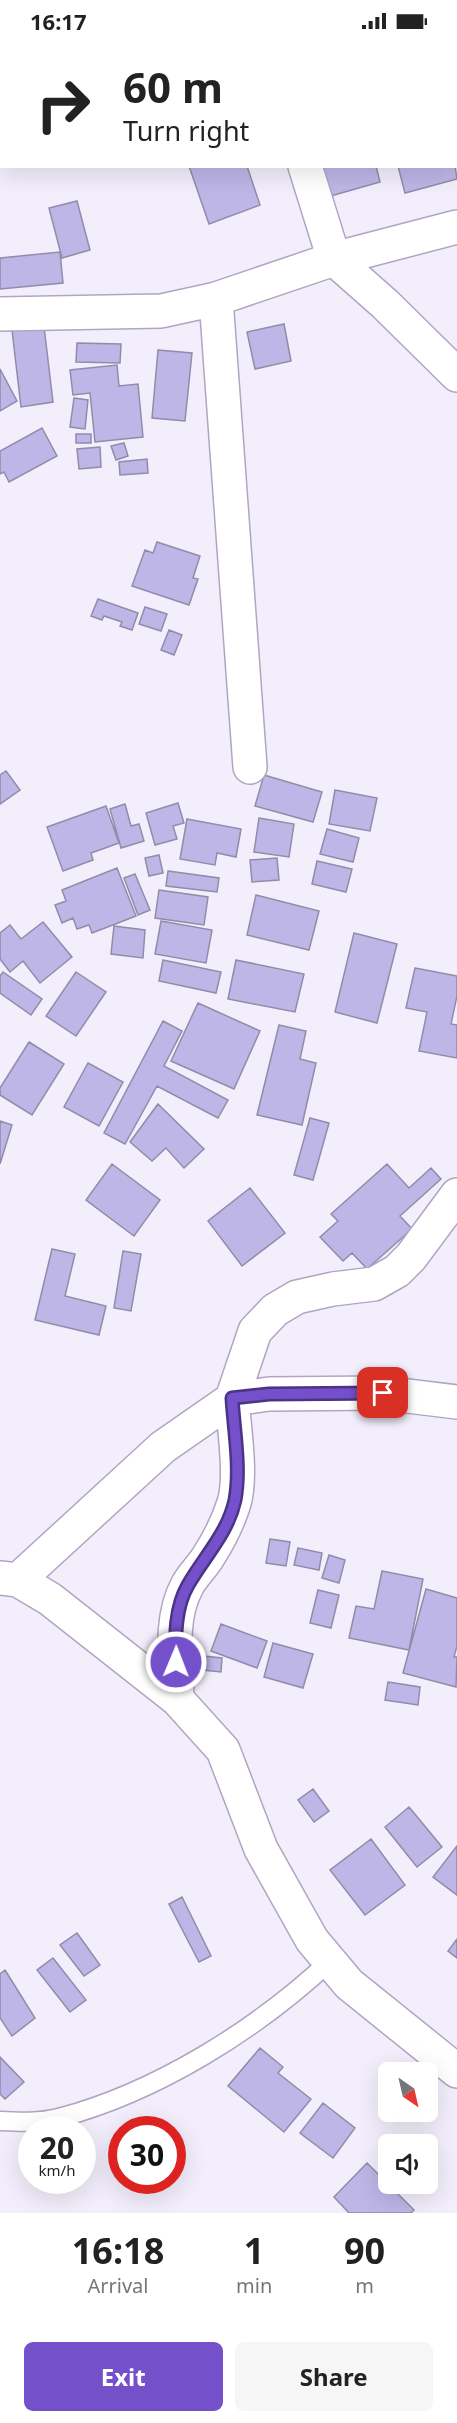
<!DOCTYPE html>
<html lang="en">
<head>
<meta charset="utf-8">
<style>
	:root { --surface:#fff; --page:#f6f6f6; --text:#222; --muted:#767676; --accent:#7450ca }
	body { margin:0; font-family:"Noto Sans",sans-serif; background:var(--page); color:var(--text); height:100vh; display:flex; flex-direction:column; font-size:22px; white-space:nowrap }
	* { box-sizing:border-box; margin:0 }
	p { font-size:20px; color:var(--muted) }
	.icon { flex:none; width:33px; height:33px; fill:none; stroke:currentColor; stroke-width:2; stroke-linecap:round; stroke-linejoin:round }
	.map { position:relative; height:2171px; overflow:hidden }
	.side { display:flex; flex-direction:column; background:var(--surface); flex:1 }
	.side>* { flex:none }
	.hud { position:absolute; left:0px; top:0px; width:458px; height:126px; box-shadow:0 6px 24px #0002; background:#fff; color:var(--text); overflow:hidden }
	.needle { width:39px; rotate:146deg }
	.tools { position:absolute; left:378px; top:2020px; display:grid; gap:12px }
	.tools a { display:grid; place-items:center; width:60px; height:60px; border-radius:9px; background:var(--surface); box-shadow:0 6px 24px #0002; font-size:30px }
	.speed { position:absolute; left:18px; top:2074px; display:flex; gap:12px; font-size:30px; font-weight:700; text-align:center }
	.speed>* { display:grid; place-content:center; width:78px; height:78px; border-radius:50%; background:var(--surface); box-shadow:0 6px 24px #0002; line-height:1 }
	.speed small { font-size:15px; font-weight:400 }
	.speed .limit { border:9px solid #d22; background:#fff; color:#111 }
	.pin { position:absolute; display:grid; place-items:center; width:51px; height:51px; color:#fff; margin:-26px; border-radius:12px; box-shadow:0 3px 9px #0006 }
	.me { position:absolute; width:66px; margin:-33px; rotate:1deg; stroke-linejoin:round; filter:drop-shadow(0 0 4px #0008) }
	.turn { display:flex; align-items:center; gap:21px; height:126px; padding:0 24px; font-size:27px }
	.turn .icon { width:78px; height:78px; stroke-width:2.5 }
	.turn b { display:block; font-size:42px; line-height:51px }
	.eta { display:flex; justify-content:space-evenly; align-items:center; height:102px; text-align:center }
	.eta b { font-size:36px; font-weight:700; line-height:42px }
	.primary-button { display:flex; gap:12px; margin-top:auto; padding:12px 24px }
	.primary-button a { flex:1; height:69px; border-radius:9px; background:var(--accent); color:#fff; font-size:24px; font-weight:700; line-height:69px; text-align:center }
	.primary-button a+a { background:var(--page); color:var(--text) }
	.status { display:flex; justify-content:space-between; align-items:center; height:42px; padding:0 30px; background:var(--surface); direction:ltr }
	.status svg { height:16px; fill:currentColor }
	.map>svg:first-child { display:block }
	.building { fill:#bdb6e7; stroke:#908ca9; stroke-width:1.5 }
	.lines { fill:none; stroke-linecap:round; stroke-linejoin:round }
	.service-casing { stroke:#b1a5c2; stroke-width:21 }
	.minor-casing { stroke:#b1a5c2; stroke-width:36 }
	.service { stroke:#fff; stroke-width:18 }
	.minor { stroke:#fff; stroke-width:33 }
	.route-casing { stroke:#4b3483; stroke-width:15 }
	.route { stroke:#7450ca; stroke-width:10 }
</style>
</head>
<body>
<div class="status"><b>16:17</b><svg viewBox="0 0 49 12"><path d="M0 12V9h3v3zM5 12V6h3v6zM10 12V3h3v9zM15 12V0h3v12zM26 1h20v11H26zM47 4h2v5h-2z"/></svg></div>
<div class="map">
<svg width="457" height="2171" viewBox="0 0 457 2171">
	<rect width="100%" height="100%" fill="#f3eefb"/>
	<path class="building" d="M87,0h66l1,2h-66z
		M189,124h58l13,39 -51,19z
		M311,124h65l4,16 -60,17z
		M398,124h57l2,13 -52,14z
		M77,159l13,49 -28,8 -13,-50z
		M60,210l3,31 -63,6v-31z
		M43,276l10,84 -32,5 -10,-85z
		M284,282l7,37 -36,8 -8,-37z
		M77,301l44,1 -1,19 -44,-1z
		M158,308l34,3 -7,68 -33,-3z
		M117,323l2,21 19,-2 5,53 -48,5 -5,-49 -17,2 -3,-25z
		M0,327l17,32 -17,10z
		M74,356l14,2 -3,29 -15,-2z
		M42,386l15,28 -48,26 -5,-10 -4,2v-23z
		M76,392h15v9h-15z
		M124,401l4,13 -12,4 -5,-14z
		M100,405l1,20 -22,2 -2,-20z
		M147,417l1,14 -28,2 -1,-13z
		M157,500l43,14 -7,22 5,1 -9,26 -57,-19 13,-36 8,3z
		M98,557l40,14 -6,17 -12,-4 2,-4 -18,-6 -2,4 -11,-4z
		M145,565l22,7 -6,17 -22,-7z
		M169,588l13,5 -8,20 -13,-5z
		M6,729l14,19 -20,14v-29z
		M264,733l58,17 -9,30 -58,-16z
		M335,748l42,8 -7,33 -41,-7z
		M178,761l6,20 -11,3 4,13 -22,6 -9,-32z
		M125,762l6,22 8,-2 5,17 -23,7 -11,-39z
		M106,764l13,37 -28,10 2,7 -30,11 -16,-44z
		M259,776l35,6 -5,33 -35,-5z
		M187,777l54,10 -5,28 -19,-4 -2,12 -35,-6z
		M327,787l32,9 -6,24 -33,-8z
		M159,813l4,18 -14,3 -4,-18z
		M277,816l2,22 -27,2 -2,-22z
		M317,819l35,8 -6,23 -34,-8z
		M117,826l19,48 -44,17 -3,-8 -12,4 -4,-11 -11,5 -7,-18 11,-4 -4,-11z
		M168,829l51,7 -2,14 -51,-6z
		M135,832l15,36 -12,5 -14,-37z
		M159,848l49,7 -4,28 -49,-7z
		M256,853l63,16 -10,39 -62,-15z
		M161,879l51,9 -6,33 -51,-9z
		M43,880l29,35 -32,26 -17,-22 -13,11 -10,-13v-26l10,-8 11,14z
		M114,884l31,4 -2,28 -32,-4z
		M354,891l43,11 -20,79 -42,-11z
		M163,918l58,12 -5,21 -57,-12z
		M236,918l68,14 -9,38 -67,-13z
		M415,926l42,8v20l-6,28 6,1v33l-38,-7 8,-39 -21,-4z
		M3,930l39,27 -11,16 -31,-22v-17z
		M76,930l30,20 -30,44 -30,-20z
		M198,961l62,28 -26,58 -63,-28z
		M163,979l19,10 -18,35 64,34 -10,18 -61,-32 -32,58 -21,-11z
		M279,983l27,6 -6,28 16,4 -14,62 -45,-10z
		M29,1000l35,22 -32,51 -32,-20v-7z
		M88,1021l35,19 -24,44 -35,-19z
		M158,1062l46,45 -20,19 -18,-20 -14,13 -22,-19z
		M310,1076l19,5 -16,57 -19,-5z
		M0,1079l12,4 -12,39z
		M112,1122l48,36 -26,36 -48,-36z
		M387,1122l22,24 22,-20 10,11 -41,37 12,13 -45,40 -15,-16 -9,8 -23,-24 18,-16 -7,-7z
		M250,1146l35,45 -43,33 -34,-45z
		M52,1207l23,5 -10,42 41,10 -7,29 -64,-15z
		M123,1209l18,3 -10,57 -17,-3z
		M270,1497l20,3 -4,24 -20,-3z
		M298,1506l24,5 -3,17 -25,-5z
		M329,1513l16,5 -6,23 -17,-5z
		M382,1529l41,8 -14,71 -60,-12 7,-32 18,3z
		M426,1547l31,9v48l-3,11h3l-1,30 -53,-14z
		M318,1548l21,5 -8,33 -21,-5z
		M221,1582l46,17 -10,27 -46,-17z
		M273,1601l40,11 -10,34 -39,-11z
		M194,1613l28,3 -1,14 -28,-3z
		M388,1640l32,5 -2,18 -33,-5z
		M313,1747l16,22 -15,11 -16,-22z
		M409,1765l33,40 -25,20 -32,-40z
		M371,1797l34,46 -40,30 -35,-45z
		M457,1804v49l-24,-18z
		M182,1855l29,59 -12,6 -30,-58z
		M77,1891l23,32 -16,11 -24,-31z
		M457,1897v19l-9,-7z
		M53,1916l33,42 -16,12 -33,-42z
		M5,1928l30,48 -23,18 -12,-18v-44z
		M260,2006l23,19 -5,6 33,26 -27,33 -56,-46z
		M0,2015l24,25 -19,17 -5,-5z
		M323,2061l32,25 -22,30 -33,-25z
		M367,2121l47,47 -3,3h-62l-15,-16z"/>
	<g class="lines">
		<defs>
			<path id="service" d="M0,2079c19,1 40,2 59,-3 98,-26 197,-88 271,-157"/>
			<path id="minor" d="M263,0v2
				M14,2l2,-2
				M422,2l4,-2
				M305,124l29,93 51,45 72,71
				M216,257l34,468
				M0,272l161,-3 55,-12 118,-40 123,-32
				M0,1536l18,2 32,19 127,100 46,51 38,99 51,91 37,44 108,87
				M18,1538l145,-133 69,-48 23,-68 20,-21 22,-13 36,-8 41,-5 23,-13 14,-14 46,-62
				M177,1657c-1,-36 -8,-80 10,-113 5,-10 15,-19 21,-29 11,-17 20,-35 26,-54 8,-26 0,-76 -2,-104l37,-5 114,-1 74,9"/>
		</defs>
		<use href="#service" class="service-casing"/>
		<use href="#minor" class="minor-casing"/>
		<use href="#service" class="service"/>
		<use href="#minor" class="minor"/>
	</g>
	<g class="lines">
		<defs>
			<path id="route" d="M176,1620c-1,-25 -1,-55 12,-77 16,-28 40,-52 47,-85 6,-32 -1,-69 -3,-102l37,-4 114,-1"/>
		</defs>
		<use href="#route" class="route-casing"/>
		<use href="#route" class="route"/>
	</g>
</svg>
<div class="tools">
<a><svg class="needle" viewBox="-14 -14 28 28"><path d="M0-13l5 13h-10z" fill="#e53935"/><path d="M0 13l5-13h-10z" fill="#767676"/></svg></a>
<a><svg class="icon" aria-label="sound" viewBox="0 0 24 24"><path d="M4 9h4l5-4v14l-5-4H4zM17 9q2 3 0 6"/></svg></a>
</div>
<div class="speed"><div>20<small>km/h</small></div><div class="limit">30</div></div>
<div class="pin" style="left:383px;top:1351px;background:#d93025"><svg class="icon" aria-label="arrive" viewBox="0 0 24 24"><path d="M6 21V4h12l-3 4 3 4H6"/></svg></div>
<svg class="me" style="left:176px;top:1620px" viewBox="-20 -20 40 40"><circle r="17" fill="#7450ca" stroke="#fff" stroke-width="3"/><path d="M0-11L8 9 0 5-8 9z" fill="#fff"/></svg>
<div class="hud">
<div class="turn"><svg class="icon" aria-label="right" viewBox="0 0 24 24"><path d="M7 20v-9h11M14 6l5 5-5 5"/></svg><div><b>60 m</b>Turn right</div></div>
</div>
</div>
<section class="side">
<div class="eta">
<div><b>16:18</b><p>Arrival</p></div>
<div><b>1</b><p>min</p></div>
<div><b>90</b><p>m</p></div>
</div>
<div class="primary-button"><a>Exit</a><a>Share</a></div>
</section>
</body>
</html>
